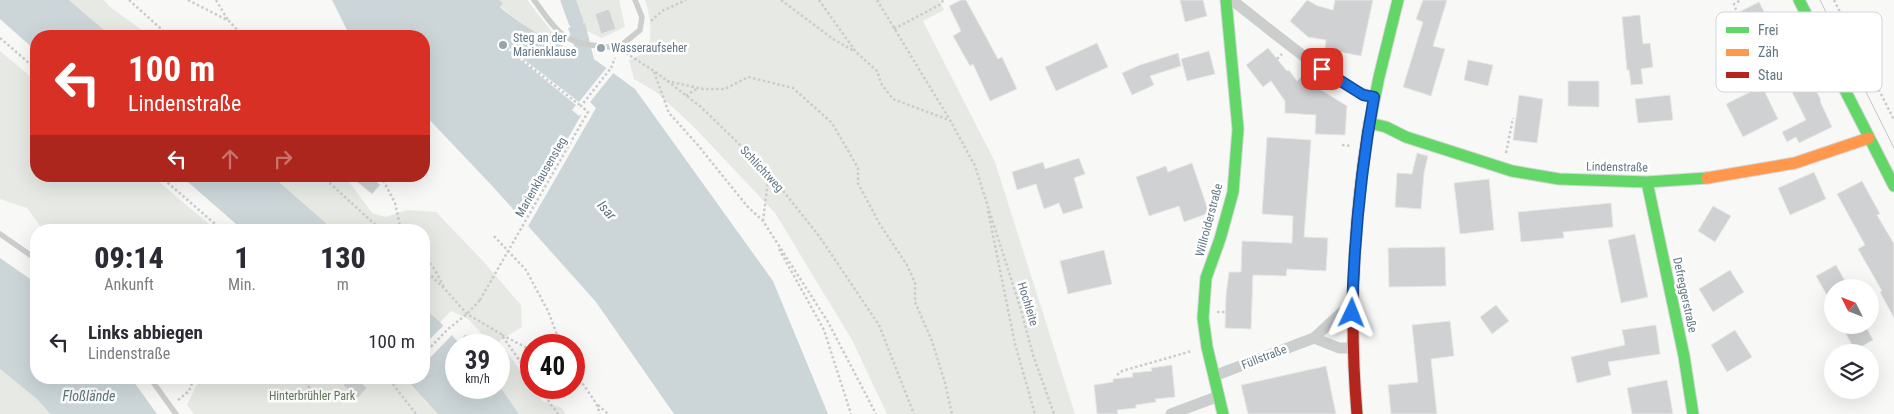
<!DOCTYPE html>
<html lang="de">
<head>
<meta charset="utf-8">
<style>
	:root { --surface:#fff; --page:#f2f2f3; --text:#2b2b33; --muted:#7c7c81 }
	body { margin:0; font-family:"Roboto Condensed",sans-serif; background:var(--page); color:var(--text); height:100vh; display:flex; flex-direction:column; font-size:19px; white-space:nowrap }
	* { box-sizing:border-box; margin:0 }
	p { font-size:16px; color:var(--muted) }
	.icon { flex:none; width:28px; height:28px; fill:none; stroke:currentColor; stroke-width:2; stroke-linecap:round; stroke-linejoin:round }
	.map { position:relative; flex:1; overflow:hidden }
	.sheet { position:absolute; left:30px; top:224px; width:400px; height:160px; display:flex; flex-direction:column; background:var(--surface); border-radius:20px; box-shadow:0 5px 20px #0002 }
	.sheet>* { flex:none }
	.banner { position:absolute; left:30px; top:30px; width:400px; height:152px; border-radius:20px; box-shadow:0 5px 20px #0002; background:#d93025; color:#fff; overflow:hidden }
	.needle { width:32px; rotate:312deg }
	.tools { position:absolute; left:1824px; top:279px; display:grid; gap:10px }
	.tools a { display:grid; place-items:center; width:55px; height:55px; border-radius:50%; background:var(--surface); box-shadow:0 5px 20px #0002; font-size:25px }
	.speed { position:absolute; left:445px; top:334px; display:flex; gap:10px; font-size:25px; font-weight:700; text-align:center }
	.speed>* { display:grid; place-content:center; width:65px; height:65px; border-radius:50%; background:var(--surface); box-shadow:0 5px 20px #0002; line-height:1 }
	.speed small { font-size:12px; font-weight:400 }
	.speed .limit { border:8px solid #d22; background:#fff; color:#111 }
	.pin { position:absolute; display:grid; place-items:center; width:42px; height:42px; color:#fff; margin:-21px; border-radius:10px; box-shadow:0 2px 8px #0006 }
	.me { position:absolute; width:55px; margin:-28px; rotate:2deg; stroke-linejoin:round; filter:drop-shadow(0 0 4px #0008) }
	.turn { display:flex; align-items:center; gap:18px; height:105px; padding:0 15px; font-size:22px }
	.turn .icon { width:65px; height:65px; stroke-width:2.5 }
	.turn b { display:block; font-size:35px; line-height:42px }
	.lanes { display:flex; align-items:center; height:48px; padding:0 15px; background:#0003; justify-content:center; gap:25px; direction:ltr }
	.lanes .off { opacity:.35 }
	.eta { display:flex; justify-content:space-evenly; align-items:center; height:85px; text-align:center }
	.eta b { font-size:30px; font-weight:800; line-height:35px }
	ul { padding:0; list-style:none }
	li { display:flex; align-items:center; gap:15px; height:65px; padding:0 15px }
	li div { flex:1 }
	li b { display:block; font-size:19px }
	li em { font-style:normal }
	.map>svg:first-child { display:block }
	.green { fill:#e7eae4 }
	.water { fill:#ccd6d8 }
	.pier { fill:#f8f8f7 }
	.lines { fill:none; stroke-linecap:round; stroke-linejoin:round }
	.canal { stroke:#ccd6d8; stroke-width:15 }
	.building { fill:#cfd1d2; stroke:#e8e8e6 }
	.fast-casing { stroke:#d4d5d5; stroke-width:13 }
	.slow-casing { stroke:#d4d5d5; stroke-width:13 }
	.jam-casing { stroke:#d4d5d5; stroke-width:13 }
	.path { stroke:#cacbcc; stroke-width:2.5; stroke-dasharray:2.5 2.5; stroke-linecap:butt }
	.lane { stroke:#cccece; stroke-width:5.5 }
	.street { stroke:#cccece; stroke-width:11 }
	.fast { stroke:#63d668; stroke-width:11 }
	.slow { stroke:#ff974d; stroke-width:11 }
	.jam { stroke:#b3261e; stroke-width:11 }
	.tram { stroke:#c2c4c5; stroke-width:1 }
	.path-bridge { stroke:#cacbcc; stroke-width:2.5; stroke-dasharray:2.5 2.5; stroke-linecap:butt }
	.route-casing { stroke:#114b97; stroke-width:12 }
	.route { stroke:#1a73e8; stroke-width:9 }
	.poi-dot { fill:#96a4ac; stroke:#fff; stroke-width:2 }
	.labels { text-anchor:middle; dominant-baseline:central; stroke-width:5; stroke-linejoin:round; paint-order:stroke }
	.poi-label { font-size:12px; fill:#627683; stroke:#fff; text-anchor:start }
	.street-label { font-size:12px; fill:#627683; stroke:#fff }
	.park-label { font-size:12px; fill:#677a62; stroke:#fff }
	.water-label { font-size:14px; font-style:italic; fill:#5e767c; stroke:#fff }
	.key { fill:#fff; stroke:#d0d6da; stroke-width:1 }
	.key-label { font-size:14px; fill:#627683 }
</style>
</head>
<body>
<div class="map">
<svg width="1894" height="414" viewBox="0 0 1894 414">
	<rect width="100%" height="100%" fill="#f8f8f7"/>
	<path class="green" d="M69,0h35l5,6 41,30h-39z
		M499,0h28l26,33 5,11c-21,-10 -40,-22 -58,-38l3,-3z
		M561,0h58l6,27 -23,11 -28,-13z
		M645,0h294l5,10 -21,11 72,141 80,252h-188l-35,-74 -77,-127 -82,-87 -37,-34 -22,-13 -5,-19 19,-9c4,-18 3,-35 -3,-51z
		M0,51l36,30v95h116l64,54h-173l-16,-22 -27,-9z
		M272,176h77l1,7 22,30 13,4 22,-7 29,2 47,49 38,44 1,22 -23,14 43,60 20,7 4,6h-47l-20,-29v-40h-19l3,-10 -15,-16 -17,-8 -11,11 -16,-14v-78h-90z
		M0,369l37,30 13,15h-50z
		M200,378h205l33,36h-244l-7,-9z"/>
	<path class="water" d="M0,0h69l42,36h-75v15l-36,-32z
		M332,0h167l4,3 -3,4c22,19 46,32 72,43l3,-1 -7,-21 17,-5 9,36 41,30 138,192 55,133h-154l-78,-112 -101,-113 -71,-75v-78h-74z
		M181,176h91l62,54h-91z
		M0,258l36,25v95h95l26,36h-107l-13,-15 -37,-30z
		M424,308l16,14 18,20 4,-1 2,-6 10,2 1,8h-19v43h43v-3l20,29h-81l-33,-36h19z"/>
	<path class="pier" d="M503,43l76,59 29,-36 7,5 -25,31 6,6 -69,120 -7,-7 62,-107 -3,2 -7,-6 4,-5 -74,-60z
		M444,325l9,9 -29,30v-19z"/>
	<g class="lines">
		<path class="canal" d="M568,0l8,22"/>
	</g>
	<path class="building" d="M961,0h5l32,59 4,-2 15,32 -27,12 -17,-37 -3,2 -17,-30 8,-5 -12,-25z
		M1180,0h23l4,16 -22,6z
		M1307,0l11,6 15,4 2,-10h38l-12,56 -36,-7 1,-9 -18,-3 -18,-16z
		M1423,0h24l-14,46 12,3 -14,47 -28,-9 20,-65 -7,-3z
		M1759,2l19,37 -43,22 -18,-38z
		M609,9l7,20 -15,5 -6,-20z
		M1640,15l3,29 7,-1 3,24 -12,2 2,15 -12,1 -2,-15h-2l-5,-53z
		M1097,43l11,24 -52,24 -11,-24z
		M1268,48l19,23 2,-1 8,11 6,-6 5,7 39,24 -2,29 -30,-1 1,-19 -31,-2v-12l-14,-20 -8,6 -17,-22z
		M1209,51l6,23 -28,7 -6,-22z
		M1178,53l3,13 -31,10 4,9 -22,10 -10,-22 18,-8z
		M1468,60l25,5 -5,21 -24,-6z
		M1804,66l17,34 -1,1 12,26 -33,16 -3,-6 -9,5 -5,-10 24,-12 -22,-44z
		M1568,81h31v26l-31,-1z
		M1762,86l16,33 -35,18 -17,-33z
		M1519,95l24,4 -6,44 -24,-3z
		M1670,95l3,25 -35,3 -3,-24z
		M1267,137l44,3 -7,97 24,1 -2,33 -39,-2 -1,7 -33,-1 -2,54 -26,-1 1,-33 3,-23h12l1,-31 50,2 1,-27 -31,-2z
		M1417,153l11,3 -4,17 -3,36 -26,-2 2,-34 15,1z
		M1079,158l6,16 -11,4 9,30 -20,6 -4,-11 -15,6 -8,-25 -19,6 -5,-18 31,-10 2,7z
		M1192,163l17,50 -25,9 -5,-16 -30,10 -13,-39 30,-11 2,6z
		M1814,172l12,27 -36,16 -12,-27z
		M350,176h20l10,9 -8,9z
		M1489,179l5,51 -34,4 -6,-51z
		M1862,181l18,33 -3,1 17,29v74l-14,-26 2,-1 -24,-42 7,-4 -28,-51z
		M1611,203l2,24 -50,5 1,6 -43,4 -3,-30z
		M1713,206l18,10 -16,26 -17,-11z
		M1635,234l13,63 -27,6 -13,-63z
		M1445,247l1,39 -57,1 -1,-39z
		M1104,250l8,34 -44,10 -8,-33z
		M1836,265l13,23h-17v16l-16,-28z
		M1730,270l14,22 -31,20 -14,-23z
		M1496,305l13,16 -17,13 -12,-17z
		M1450,321l4,35 -23,3 6,55h-46l-3,-29 30,-3 -6,-57z
		M1656,325l4,29 -52,8 3,13 -34,8 -6,-26 54,-12 -3,-15z
		M1841,325h24l8,15 -18,10z
		M1735,330l17,27 -25,15 -16,-27z
		M1172,365l3,32 -20,2 1,3 -20,3v3l-19,2 1,4h-21l-3,-29 19,-3v-3l20,-2 -1,-4 20,-2 -1,-3z
		M1326,366l10,48h-88l-7,-29z
		M350,378h6l11,10 -9,10 -15,-13z
		M1667,380l6,34h-41l-5,-26z"/>
	<g class="lines">
		<defs>
			<path id="fast" d="M1799,0l95,186
				M1369,123l17,4 20,10 106,34 47,8 88,3 60,-4
				M1368,131l11,-54 19,-77
				M1647,182l37,174 9,58
				M1223,414l-16,-67 -4,-29 3,-40 14,-39 13,-47 5,-63 -12,-129"/>
			<path id="slow" d="M1707,178l88,-15 74,-25"/>
			<path id="jam" d="M1357,414c-8,-95 -4,-189 11,-283"/>
		</defs>
		<use href="#fast" class="fast-casing"/>
		<use href="#slow" class="slow-casing"/>
		<use href="#jam" class="jam-casing"/>
		<path class="path" d="M129,0l40,36
			M188,0l41,21 14,15
			M216,0l12,20
			M781,0l52,39 21,12
			M819,0l37,52 21,19 5,14 11,14 56,21
			M877,0l73,120 25,46 46,144 12,45 21,59
			M1834,0l60,120
			M1736,10l-2,-6 7,-4
			M651,21l11,-10 24,-11
			M894,29l47,-25 2,-4
			M0,38l36,31
			M503,45l78,61
			M626,53l31,20 44,34 68,66 50,63 60,89 35,89
			M1277,59l5,-5
			M611,68l4,-10
			M654,72l15,41 28,31 50,62 16,15 13,20 52,81 48,92
			M1759,75l49,-27
			M667,81l36,8h22l23,-12 45,11 39,35 26,45v15l21,40 28,42 8,18v19l17,39 13,42 7,31
			M686,96l8,-6 5,-1
			M1342,145l9,1
			M1506,153l7,-35
			M160,176l62,54
			M322,176l59,54
			M381,176l14,27 5,23 4,4
			M988,211l27,133 20,70
			M763,221l6,-48
			M494,236l32,34 22,41 13,34
			M779,249l45,81 27,84
			M424,255l11,15 9,17
			M424,269l20,19 23,26 34,20 30,43
			M1217,312h8
			M502,335l29,15
			M424,354l24,-25 19,-15 13,-14
			M574,371l22,32 4,11
			M1117,375l5,-4 70,-20
			M302,378l13,17
			M385,378l7,5 24,31
			M392,383l9,-5
			M539,388l19,26
			M178,400l11,-9 5,-13
			M598,405l10,9"/>
		<path class="lane" d="M534,0c8,10 22,33 34,38 14,8 34,8 50,10l22,-18 2,-13 -7,-17
			M0,234l36,25
			M150,378l26,36"/>
		<path class="street" d="M1232,0c28,22 56,45 85,66 17,12 36,26 57,31
			M1314,338l25,10h14
			M1214,376l100,-38 27,-25h10
			M1171,414l48,-18"/>
		<use href="#fast" class="fast"/>
		<use href="#slow" class="slow"/>
		<use href="#jam" class="jam"/>
		<path class="tram" d="M1820,0l74,148"/>
		<path class="path-bridge" d="M480,300l108,-188 -7,-6 30,-38"/>
	</g>
	<g class="lines">
		<defs>
			<path id="route" d="M1322,69l41,26 11,2c-13,72 -20,143 -22,216"/>
		</defs>
		<use href="#route" class="route-casing"/>
		<use href="#route" class="route"/>
	</g>
	<g class="poi-dot">
		<circle cx="503" cy="45" r="5"/>
		<circle cx="601" cy="48" r="5"/>
	</g>
	<g class="labels">
		<g class="poi-label">
			<text x="513" y="38">Steg an der<tspan x="513" dy="14">Marienklause</tspan></text>
			<text x="611" y="48">Wasseraufseher</text>
		</g>
		<g class="street-label">
			<text transform="translate(1617 167) rotate(1)">Lindenstraße</text>
			<text transform="translate(762 169) rotate(47)">Schlichtweg</text>
			<text transform="translate(541 177) rotate(-60)">Marienklausensteg</text>
			<text transform="translate(1209 220) rotate(-75)">Willroiderstraße</text>
			<text transform="translate(1685 295) rotate(78)">Defreggerstraße</text>
			<text transform="translate(1028 304) rotate(73)">Hochleite</text>
			<text transform="translate(1264 357) rotate(-21)">Füllstraße</text>
		</g>
		<g class="park-label">
			<text x="312" y="396">Hinterbrühler Park</text>
		</g>
		<g class="water-label">
			<text transform="translate(607 210) rotate(48)">Isar</text>
			<text x="89" y="396">Floßlände</text>
		</g>
	</g>
	<rect x="1716" y="12" width="166" height="80" rx="8" class="key"/>
	<rect x="1726" y="27" width="23" height="6" fill="#63d668"/>
	<rect x="1726" y="49" width="23" height="7" fill="#ff974d"/>
	<rect x="1726" y="72" width="23" height="6" fill="#b3261e"/>
	<g class="key-label">
		<text x="1758" y="35">Frei</text>
		<text x="1758" y="57">Zäh</text>
		<text x="1758" y="80">Stau</text>
	</g>
</svg>
<div class="tools">
<a><svg class="needle" viewBox="-14 -14 28 28"><path d="M0-13l5 13h-10z" fill="#e53935"/><path d="M0 13l5-13h-10z" fill="#7c7c81"/></svg></a>
<a><svg class="icon" aria-label="layers" viewBox="0 0 24 24"><path d="M12 4l9 5-9 5-9-5zM3 14l9 5 9-5"/></svg></a>
</div>
<div class="speed"><div>39<small>km/h</small></div><div class="limit">40</div></div>
<div class="pin" style="left:1322px;top:69px;background:#d93025"><svg class="icon" aria-label="arrive" viewBox="0 0 24 24"><path d="M6 21V4h12l-3 4 3 4H6"/></svg></div>
<svg class="me" style="left:1352px;top:313px" viewBox="-20 -20 40 40"><path d="M0-17L14 15 0 8-14 15z" fill="#1a73e8" stroke="#fff" stroke-width="4"/></svg>
<div class="banner">
<div class="turn"><svg class="icon" aria-label="left" viewBox="0 0 24 24"><path d="M17 20v-9H6M10 6l-5 5 5 5"/></svg><div><b>100 m</b>Lindenstraße</div></div>
<div class="lanes"><svg class="icon" aria-label="left" viewBox="0 0 24 24"><path d="M17 20v-9H6M10 6l-5 5 5 5"/></svg><svg class="icon off" aria-label="ahead" viewBox="0 0 24 24"><path d="M12 20V5M6 11l6-6 6 6"/></svg><svg class="icon off" aria-label="right" viewBox="0 0 24 24"><path d="M7 20v-9h11M14 6l5 5-5 5"/></svg></div>
</div>
<section class="sheet">
<div class="eta">
<div><b>09:14</b><p>Ankunft</p></div>
<div><b>1</b><p>Min.</p></div>
<div><b>130</b><p>m</p></div>
</div>
<ul>
<li><svg class="icon" aria-label="left" viewBox="0 0 24 24"><path d="M17 20v-9H6M10 6l-5 5 5 5"/></svg><div><b>Links abbiegen</b><p>Lindenstraße</p></div><em>100 m</em></li>
</ul>
</section>
</div>
</body>
</html>
